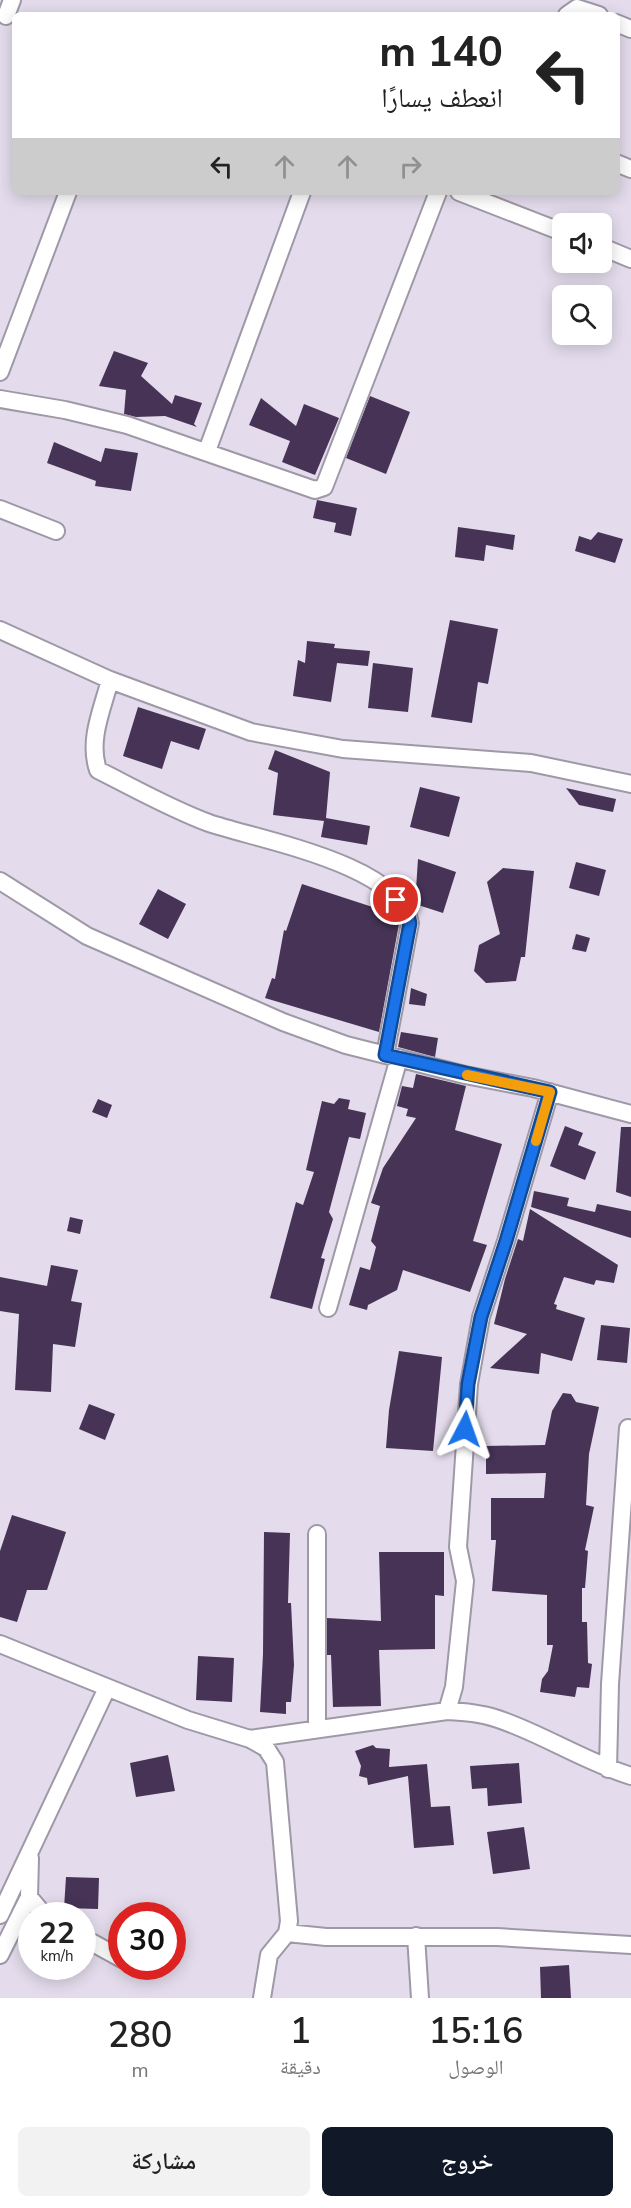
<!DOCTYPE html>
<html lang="ar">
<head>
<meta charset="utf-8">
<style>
	:root { --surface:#fff; --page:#f2f2f2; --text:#222; --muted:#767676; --accent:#111827 }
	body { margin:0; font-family:"Nunito Sans","Noto Naskh Arabic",sans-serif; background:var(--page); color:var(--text); direction:rtl; height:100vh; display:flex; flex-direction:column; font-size:22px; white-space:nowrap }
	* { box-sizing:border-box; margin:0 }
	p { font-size:20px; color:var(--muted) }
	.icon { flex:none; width:33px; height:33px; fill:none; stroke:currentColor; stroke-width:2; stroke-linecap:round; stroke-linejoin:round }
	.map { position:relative; height:1998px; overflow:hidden; direction:ltr }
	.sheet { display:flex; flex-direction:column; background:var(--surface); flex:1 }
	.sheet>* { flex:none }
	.guide { position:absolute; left:12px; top:12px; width:608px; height:183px; border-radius:9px; box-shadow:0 3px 15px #0003; direction:rtl; background:#fff; color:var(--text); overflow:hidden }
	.fabs { position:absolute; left:552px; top:213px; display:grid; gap:12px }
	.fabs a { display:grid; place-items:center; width:60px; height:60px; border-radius:9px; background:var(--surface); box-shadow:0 3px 15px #0003; font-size:30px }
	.speed { position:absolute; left:18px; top:1902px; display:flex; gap:12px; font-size:30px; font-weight:700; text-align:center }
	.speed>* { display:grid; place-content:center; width:78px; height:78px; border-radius:50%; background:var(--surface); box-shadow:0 3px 15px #0003; line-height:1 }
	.speed small { font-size:15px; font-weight:400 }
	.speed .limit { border:9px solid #d22; background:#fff; color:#111 }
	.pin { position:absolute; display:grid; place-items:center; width:51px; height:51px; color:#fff; margin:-26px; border:3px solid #fff; border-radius:50%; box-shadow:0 2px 6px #0007 }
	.me { position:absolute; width:66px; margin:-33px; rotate:4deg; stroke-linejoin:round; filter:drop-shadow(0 0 4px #0008) }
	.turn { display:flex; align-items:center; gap:21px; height:126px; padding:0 18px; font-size:27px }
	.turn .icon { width:78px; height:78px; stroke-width:2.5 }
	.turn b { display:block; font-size:42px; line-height:51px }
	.lanes { display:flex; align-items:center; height:57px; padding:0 18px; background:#0003; justify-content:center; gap:30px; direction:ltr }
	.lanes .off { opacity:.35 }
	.eta { display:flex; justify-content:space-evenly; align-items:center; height:102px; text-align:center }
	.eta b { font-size:36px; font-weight:600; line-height:42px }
	.button { display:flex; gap:12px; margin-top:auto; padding:12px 18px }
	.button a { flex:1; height:69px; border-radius:9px; background:var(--accent); color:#fff; font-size:24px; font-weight:600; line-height:69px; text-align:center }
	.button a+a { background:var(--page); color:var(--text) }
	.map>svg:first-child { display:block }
	.building { fill:#463356 }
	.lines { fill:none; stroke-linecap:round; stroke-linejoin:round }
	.minor-casing { stroke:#9f98a6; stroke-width:20 }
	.minor { stroke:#fff; stroke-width:16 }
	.route-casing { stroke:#114b97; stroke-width:15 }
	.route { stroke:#1a73e8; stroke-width:10 }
	.slow { stroke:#f59e0b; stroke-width:10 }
</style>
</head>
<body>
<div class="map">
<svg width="631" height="1998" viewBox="0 0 631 1998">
	<rect width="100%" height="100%" fill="#e4dcec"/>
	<path class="building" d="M114,351l34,12 -7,13 31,28 3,-9 27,8 -8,21 3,3 -32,-11 -29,1 -12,-3 2,-24 -27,-4z
		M370,396l40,16 -24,62 -40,-16z
		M261,398l35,28 8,-22 35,14 -24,57 -33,-13 8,-21 -41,-16z
		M54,442l47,20 4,-14 33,5 -7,38 -36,-5 1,-5 -49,-18z
		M317,500l40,8 -6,28 -17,-4 2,-9 -23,-5z
		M458,527l57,8 -2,15 -27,-5 -2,16 -29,-4z
		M598,532l25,7 -8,24 -40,-12 4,-15 12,4z
		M450,620l48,9 -10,55 -10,-2 -6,41 -41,-6z
		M307,641l28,3 -1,4 36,3 -2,15 -31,-3 -6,39 -38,-6 5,-36 7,3z
		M373,663l40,5 -5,44 -40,-4z
		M138,707l68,22 -7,21 -28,-9 -9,28 -39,-13z
		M275,750l55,22 -4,46 44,8 -3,19 -46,-8 3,-16 -51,-6 5,-42 -10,-4z
		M420,787l40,10 -11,40 -39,-10z
		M566,788l50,11 -3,13 -34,-7z
		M418,859l38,13 -13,41 -28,-9z
		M576,862l30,8 -7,26 -30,-8z
		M503,868l31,3 -9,86h-4l-5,24 -30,2 -12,-12 5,-26 21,-11 -13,-52z
		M302,884l92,30 5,10 -20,108 -114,-34 7,-20 3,1 9,-49 2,1z
		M158,889l28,15 -18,35 -29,-15z
		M576,934l14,4 -4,14 -14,-3z
		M411,988l16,6 -2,12 -16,-2z
		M401,1032l37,6 -3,19 -37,-10z
		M416,1074l50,12 -11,44 47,14 -29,97 14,4 -17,47 -67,-22 -6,20 -29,15 -1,5 -18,-5 11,-38 10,3 6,-23 -5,-6 9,-35 -9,-3 12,-35 33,-50 -10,-2 2,-7 -11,-3 5,-20 11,2z
		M339,1098l11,2 -2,9 18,4 -6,26 -11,-2 -20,75 4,7 -12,39 4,1 -13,50 -42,-11 26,-96 7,3 11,-33 -8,-2 16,-69 12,3z
		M98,1099l14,6 -5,13 -15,-6z
		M565,1126l18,7 -5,12 18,7 -11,28 -35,-14z
		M621,1127h10v70l-15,-5z
		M534,1191l35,7 -2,8 28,6 2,-8 34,7v27l-100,-31z
		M530,1209l88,56 -4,18 -18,-3 -2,5 -30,-8 -10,27 3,1 -1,4 29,9 -13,43 -31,-8 -2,21 -49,-6 37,-34 -33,-10 11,-45 13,-40 5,2z
		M70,1217l13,3 -3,14 -13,-3z
		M51,1265l27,5 -7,31 11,2 -7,44 -22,-3 -2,48 -36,-2 4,-76 -19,-3v-34l47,9z
		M601,1325l29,3 -3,35 -30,-3z
		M399,1351l43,6 -9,94 -47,-3 3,-38z
		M563,1393l8,1 5,8 23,5 -10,47 -3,51 8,2 -9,43 3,1 -3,37h-3v34h5l1,41 4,1 -3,24 -12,-1 -2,10 -35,-5 2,-13 6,-8 5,-26h-6v-50l-55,-4 4,-51h-5v-42h53l2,-25 -60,1v-28l59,-1 7,-34z
		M89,1404l26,10 -10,26 -26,-11z
		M12,1515l54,17 -19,58h-20l-10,32 -17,-5v-66z
		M264,1532l26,1 -2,70h3l3,62 -3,37h-5v12l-26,-2 3,-58z
		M379,1552h65v44l-9,-1v54l-56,1 2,56 -48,1 -2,-52h-4v-37l54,3z
		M198,1656l36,2 -2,44 -36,-2z
		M373,1745l3,3 14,1 -1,18 38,-3 4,43 19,-1 4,39 -40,3 -6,-72 -40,9 -1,-7 -8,-2 2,-10 -6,-15z
		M168,1755l7,36 -39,6 -6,-34z
		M519,1763l3,40 -34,3 -1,-18 -15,1 -2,-23z
		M524,1827l6,42 -37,5 -6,-42z
		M66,1877l33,1 -1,31 -34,-1z
		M569,1965l2,33h-30l-1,-31z"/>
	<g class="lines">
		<defs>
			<path id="minor" d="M567,15l10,-7 22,7
				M6,16l6,-16
				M616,23l15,6
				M616,163l15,6
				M459,192l103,40
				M602,247l29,12
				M0,372l68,-180
				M0,399l65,11 62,15 188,65 9,-3 114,-295
				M207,451l95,-259
				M0,509l56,22
				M0,630l110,50 141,52 92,17 188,14 100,21
				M110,680c-8,30 -22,60 -12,90 36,18 73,39 111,53 50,17 190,41 201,100l-25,132
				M0,881l87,55 196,86 63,23 119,30 68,13 98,26
				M328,1308l71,-250
				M0,1644l188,76 62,19 16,9 9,14 14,159 -2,12 -18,22 -7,43
				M447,1711l7,-24 11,-106 -7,-34 11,-163 12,-67 25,-76 44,-149
				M317,1729v-195
				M250,1739l197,-28c17,1 34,2 51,8 45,15 87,43 133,57
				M608,1769l2,-85 18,-256
				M29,1897l16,19
				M0,1915l107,-227
				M287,1933l39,4h171l134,8
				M416,1936l4,62
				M82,1937l40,22
				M0,1955l29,-58 1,-39
				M141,1966l9,3"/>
		</defs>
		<use href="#minor" class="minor-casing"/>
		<use href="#minor" class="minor"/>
	</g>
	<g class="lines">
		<defs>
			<path id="route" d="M396,900l11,11 3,12 -25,132 165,37 -44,149 -25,76 -13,67 -3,45"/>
		</defs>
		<use href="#route" class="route-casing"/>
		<use href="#route" class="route"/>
		<path class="slow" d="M467,1075l83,17 -14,49"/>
	</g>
</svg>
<div class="fabs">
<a><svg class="icon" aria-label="sound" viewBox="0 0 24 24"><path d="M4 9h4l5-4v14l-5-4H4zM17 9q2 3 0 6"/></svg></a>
<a><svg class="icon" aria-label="search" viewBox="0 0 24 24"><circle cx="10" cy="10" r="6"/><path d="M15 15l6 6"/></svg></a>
</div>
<div class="speed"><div>22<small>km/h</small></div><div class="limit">30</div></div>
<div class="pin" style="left:396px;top:900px;background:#d93025"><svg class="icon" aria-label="arrive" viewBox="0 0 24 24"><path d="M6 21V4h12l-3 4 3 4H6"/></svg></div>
<svg class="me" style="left:465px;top:1429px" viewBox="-20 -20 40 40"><path d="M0-17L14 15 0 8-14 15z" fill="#1a73e8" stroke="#fff" stroke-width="4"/></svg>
<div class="guide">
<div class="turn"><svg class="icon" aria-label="left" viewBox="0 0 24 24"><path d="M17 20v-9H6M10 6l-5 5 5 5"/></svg><div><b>140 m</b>انعطف يسارًا</div></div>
<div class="lanes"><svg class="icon" aria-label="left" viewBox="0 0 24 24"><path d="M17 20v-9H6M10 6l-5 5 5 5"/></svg><svg class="icon off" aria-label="ahead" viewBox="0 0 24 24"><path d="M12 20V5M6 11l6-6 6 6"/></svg><svg class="icon off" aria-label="ahead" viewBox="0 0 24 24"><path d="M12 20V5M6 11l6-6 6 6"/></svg><svg class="icon off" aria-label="right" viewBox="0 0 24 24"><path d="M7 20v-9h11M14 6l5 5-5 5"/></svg></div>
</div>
</div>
<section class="sheet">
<div class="eta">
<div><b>15:16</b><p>الوصول</p></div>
<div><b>1</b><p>دقيقة</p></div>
<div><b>280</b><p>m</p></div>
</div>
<div class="button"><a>خروج</a><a>مشاركة</a></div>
</section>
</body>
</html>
